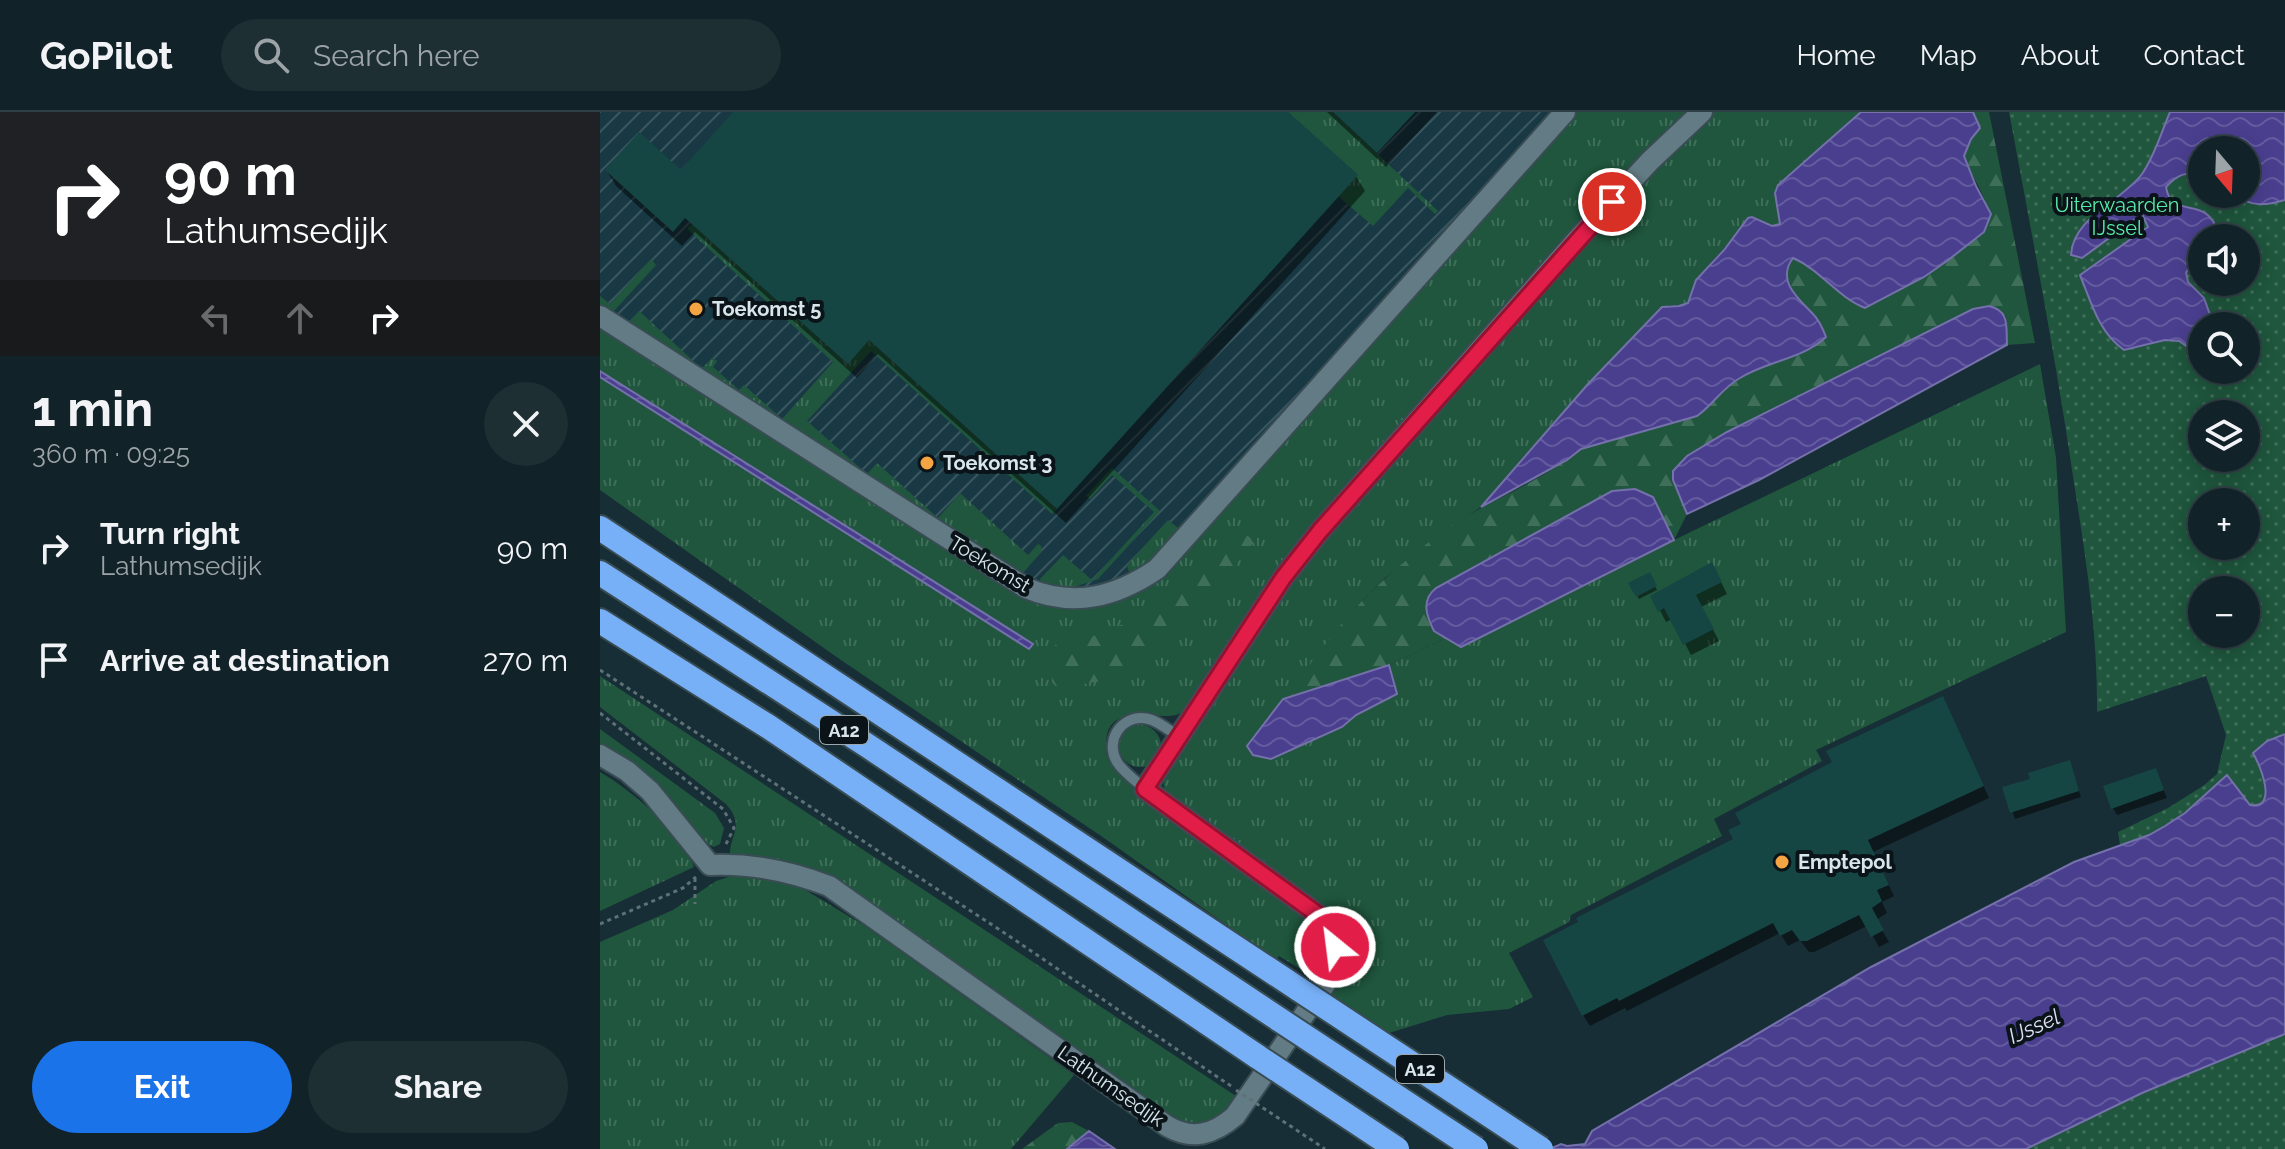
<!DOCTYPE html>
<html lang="en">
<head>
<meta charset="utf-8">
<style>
	:root { --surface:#112228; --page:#1e2f34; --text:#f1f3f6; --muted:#9ca4a8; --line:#303f45; --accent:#1a73e8 }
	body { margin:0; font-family:Raleway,sans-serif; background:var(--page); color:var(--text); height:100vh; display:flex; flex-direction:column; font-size:30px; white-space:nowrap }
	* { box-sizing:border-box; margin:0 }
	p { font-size:26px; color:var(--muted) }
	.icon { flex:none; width:44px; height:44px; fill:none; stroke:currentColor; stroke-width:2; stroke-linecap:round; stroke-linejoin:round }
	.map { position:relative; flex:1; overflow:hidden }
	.details { display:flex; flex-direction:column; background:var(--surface); width:600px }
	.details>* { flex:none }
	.top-card { background:#202124; color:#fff; overflow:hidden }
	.needle { width:52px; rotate:161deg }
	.tools { position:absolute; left:1588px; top:24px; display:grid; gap:16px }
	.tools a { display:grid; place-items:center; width:72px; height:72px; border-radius:50%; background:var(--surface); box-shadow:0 4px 20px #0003,0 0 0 2px var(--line); font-size:40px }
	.pin { position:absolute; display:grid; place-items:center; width:68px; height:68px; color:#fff; margin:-34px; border:4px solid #fff; border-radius:50%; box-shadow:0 2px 8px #0007 }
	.me { position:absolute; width:88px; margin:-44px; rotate:331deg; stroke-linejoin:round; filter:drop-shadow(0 0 6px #0008) }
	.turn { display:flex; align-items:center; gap:28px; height:168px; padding:0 32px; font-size:36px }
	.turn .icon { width:104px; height:104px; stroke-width:2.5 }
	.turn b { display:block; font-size:56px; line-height:68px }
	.lanes { display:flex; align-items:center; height:76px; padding:0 32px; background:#0003; justify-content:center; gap:40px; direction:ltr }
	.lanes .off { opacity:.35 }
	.round { display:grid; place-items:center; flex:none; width:84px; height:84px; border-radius:42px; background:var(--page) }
	.overview { display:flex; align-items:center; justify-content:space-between; height:136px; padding:0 32px }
	h1 { font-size:48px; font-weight:700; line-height:60px }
	.action { display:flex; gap:16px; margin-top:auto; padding:16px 32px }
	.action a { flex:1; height:92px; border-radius:48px; background:var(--accent); color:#fff; font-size:32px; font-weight:700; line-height:92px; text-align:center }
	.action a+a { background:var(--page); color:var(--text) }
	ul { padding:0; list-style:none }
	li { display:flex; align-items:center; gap:24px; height:112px; padding:0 32px }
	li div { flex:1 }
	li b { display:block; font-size:30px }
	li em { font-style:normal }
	header { display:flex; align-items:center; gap:48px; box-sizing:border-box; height:112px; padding:0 40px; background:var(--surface); border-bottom:2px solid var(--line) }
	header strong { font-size:38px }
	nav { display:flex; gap:44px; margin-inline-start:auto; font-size:28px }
	.search { width:560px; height:72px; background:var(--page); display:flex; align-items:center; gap:20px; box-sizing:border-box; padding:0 28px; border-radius:44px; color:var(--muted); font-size:30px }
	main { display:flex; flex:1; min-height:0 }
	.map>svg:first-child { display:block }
	.industrial { fill:url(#industrial-furrows) }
	.grass { fill:url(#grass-tufts) }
	.forest { fill:url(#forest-firs) }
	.park { fill:url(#park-dots); fill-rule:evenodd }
	.water { fill:url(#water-waves); stroke:#7571ab; stroke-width:2 }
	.shadow { fill:#0007 }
	.building { fill:#164644 }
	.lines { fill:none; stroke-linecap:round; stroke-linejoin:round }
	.lane-casing { stroke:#394c53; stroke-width:14 }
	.street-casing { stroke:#394c53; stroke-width:24 }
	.highway-casing { stroke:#394c53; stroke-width:28 }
	.path { stroke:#5d7177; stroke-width:3; stroke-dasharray:4 4; stroke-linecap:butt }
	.lane { stroke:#627b84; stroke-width:10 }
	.street { stroke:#627b84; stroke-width:20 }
	.highway { stroke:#77b0f7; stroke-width:24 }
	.highway-bridge-casing { stroke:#394c53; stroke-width:28; stroke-linecap:butt }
	.path-bridge { stroke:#5d7177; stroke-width:3; stroke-dasharray:4 4; stroke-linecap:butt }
	.highway-bridge { stroke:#77b0f7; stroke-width:24 }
	.route-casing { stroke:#92132f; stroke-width:20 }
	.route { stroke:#e11d48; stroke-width:14 }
	.poi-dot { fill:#f4a443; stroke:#0a1418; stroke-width:3 }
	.labels { text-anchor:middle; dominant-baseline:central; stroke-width:8; stroke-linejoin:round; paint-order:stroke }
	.shield { fill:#0a1418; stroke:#9aa7ac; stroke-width:2 }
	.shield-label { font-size:18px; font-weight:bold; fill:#d8e6eb }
	.park-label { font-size:20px; fill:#59edac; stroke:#0a1418 }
	.poi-label { font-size:20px; font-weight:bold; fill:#d8e6eb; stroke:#0a1418; text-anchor:start }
	.street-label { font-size:20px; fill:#d8e6eb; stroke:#0a1418 }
	.water-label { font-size:22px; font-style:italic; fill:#dfdff6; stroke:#0a1418 }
</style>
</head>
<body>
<header>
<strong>GoPilot</strong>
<div class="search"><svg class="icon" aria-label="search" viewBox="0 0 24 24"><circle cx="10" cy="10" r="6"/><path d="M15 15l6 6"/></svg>Search here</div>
<nav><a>Home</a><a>Map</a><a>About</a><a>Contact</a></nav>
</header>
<main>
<section class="details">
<div class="top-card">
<div class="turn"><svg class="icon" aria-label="right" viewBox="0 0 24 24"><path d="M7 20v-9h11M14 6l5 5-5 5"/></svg><div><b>90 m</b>Lathumsedijk</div></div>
<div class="lanes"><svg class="icon off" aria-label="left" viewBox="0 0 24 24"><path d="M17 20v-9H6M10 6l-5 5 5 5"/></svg><svg class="icon off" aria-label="ahead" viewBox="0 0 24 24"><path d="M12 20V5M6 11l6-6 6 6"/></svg><svg class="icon" aria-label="right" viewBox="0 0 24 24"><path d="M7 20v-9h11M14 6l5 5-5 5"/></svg></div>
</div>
<div class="overview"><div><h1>1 min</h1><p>360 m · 09:25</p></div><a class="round"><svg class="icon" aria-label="close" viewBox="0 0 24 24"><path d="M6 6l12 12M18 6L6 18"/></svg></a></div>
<ul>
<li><svg class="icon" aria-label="right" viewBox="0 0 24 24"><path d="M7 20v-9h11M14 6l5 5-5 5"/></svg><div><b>Turn right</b><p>Lathumsedijk</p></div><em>90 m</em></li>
<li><svg class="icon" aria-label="arrive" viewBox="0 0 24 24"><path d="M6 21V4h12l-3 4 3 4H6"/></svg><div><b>Arrive at destination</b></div><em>270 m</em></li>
</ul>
<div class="action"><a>Exit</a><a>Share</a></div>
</section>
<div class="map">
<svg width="1685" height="1037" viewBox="0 0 1685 1037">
	<defs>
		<pattern id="industrial-furrows" width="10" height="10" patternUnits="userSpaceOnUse" patternTransform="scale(2)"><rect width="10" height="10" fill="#183944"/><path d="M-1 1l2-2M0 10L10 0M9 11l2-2" fill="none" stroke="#39565f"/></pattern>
		<pattern id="grass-tufts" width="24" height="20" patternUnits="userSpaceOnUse" patternTransform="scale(2)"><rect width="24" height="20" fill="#1f563d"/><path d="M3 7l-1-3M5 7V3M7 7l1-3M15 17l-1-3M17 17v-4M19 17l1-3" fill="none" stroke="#3f6e59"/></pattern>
		<pattern id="forest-firs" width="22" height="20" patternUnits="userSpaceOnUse" patternTransform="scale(2)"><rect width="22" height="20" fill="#1f563d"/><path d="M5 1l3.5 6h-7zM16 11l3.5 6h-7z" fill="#3f6e59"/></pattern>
		<pattern id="park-dots" width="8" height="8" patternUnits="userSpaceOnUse" patternTransform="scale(2)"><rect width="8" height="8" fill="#1f563d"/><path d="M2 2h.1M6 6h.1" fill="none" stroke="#3f6e59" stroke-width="1.8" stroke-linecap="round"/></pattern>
		<pattern id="water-waves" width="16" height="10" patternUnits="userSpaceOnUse" patternTransform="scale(2)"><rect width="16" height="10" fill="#4a3f8f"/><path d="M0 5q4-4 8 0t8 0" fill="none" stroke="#635b9f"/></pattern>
	</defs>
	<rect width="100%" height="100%" fill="#172e36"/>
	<path class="industrial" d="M0,0h1056l-470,558 -586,-214z"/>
	<path class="grass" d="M688,0h45l105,99 -3,3 -27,-26 -35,38 -35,-30 19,-22z
		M978,0h117l-177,187 -326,406c-4,3 -10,8 -16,10 -23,5 -70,-14 -70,30 -1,14 6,23 16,32l186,136 22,45 -13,21 -38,-23 -3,4 -169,-120 -269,-182 -238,-168v-164l424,273 42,10 42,-4 37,-15 22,-14 67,-81z
		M1110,0h151l-83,73 -3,8 5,31 -8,2 -20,-9 -56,62 -5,20 -3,4 -9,3 -10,-1 -81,79 -107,123 -35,23 -61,48 -27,27 -111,141 6,9 18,4 71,-32 13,-12 41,-21 -7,-29 57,-27 15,8 213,-106 366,-176 16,94 10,174 -250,118 6,11 -108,58 8,17 -151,79 -2,7 -60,31 24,44 -24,12 -62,6 -58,18 -63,-42 11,-57 -172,-139 -2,-18 120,-190 313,-362z
		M92,112l155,139 22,-23 188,169 -5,5 -181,-163 -64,70 60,53 10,-11 61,55 22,-25 68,62 10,-11 3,2 1,5 -18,21 -5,1 -388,-249 -1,-3 9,-10 63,58 10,-11 5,3 -4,6 26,23 5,-5 38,34 51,-57 -146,-133z
		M51,147l5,6 -43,47 -13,-7v-9l10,8z
		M512,356l48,43 -62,68 -27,9 -30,-5 -1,-4 23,-24 29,25 62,-68 -42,-37 -22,24 -4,-3z
		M568,408l10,8 -27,31 -19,14 -3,-1 -2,-7z
		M0,564l639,422 -24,26 -33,3 -328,-229 -124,-41c-1,-23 16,-30 -4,-53l-126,-97z
		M519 634a21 21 0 1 1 42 0a21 21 0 1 1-42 0Z
		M0,617l115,84 9,15 -4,16 -6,3 -10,-5 -104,-96z
		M0,660c31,18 83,61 94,95l-94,44z
		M164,762l33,11 68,41 209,149 -63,74h-411v-207l73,-32 43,-29 19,-6z"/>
	<path class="forest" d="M1373,0h16l46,231 -28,2 -1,-29 -33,-7 -246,123 -54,48 14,34 -13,26 -21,-43 -217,91c-15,12 -7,26 -2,43l12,7 -57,27 -106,34c25,-31 49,-66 77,-96 25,-26 55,-51 84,-72 43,-31 96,-48 137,-82l116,-33c10,-7 13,-14 21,-23 21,-21 68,-37 96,-45l1,-32 -21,-20 -8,-22 7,-16c27,12 44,39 72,50l59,-31 60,-45c15,-23 -13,-53 -20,-76l7,-17 9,-11z
		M633,414l22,15 -90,111 -50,27 -58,9 -5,-6 -1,-34 6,-4 31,-6 51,-20 33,-23z
		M472,1010l17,9 -22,18h-45l36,-26z"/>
	<path class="park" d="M1409,0h276v688l-24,9 -141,36 -2,-13 50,-24 35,-22 14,-12 9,-39 -20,-59 -109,36c1,-77 -11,-153 -23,-229 -18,-124 -42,-248 -65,-371zM1602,38h44v44h-44zM1602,126h44v44h-44zM1602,214h44v44h-44zM1602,302h44v44h-44zM1602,390h44v44h-44zM1602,478h44v44h-44z
		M1685,922v115h-259l115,-56z"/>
	<path class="water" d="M1261,0h112l7,16 -9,11 -7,17 12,30 15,28 -7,18 -37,29 -23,16 -59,31c-28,-11 -44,-38 -72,-50 -17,23 5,40 20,56 6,6 10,15 13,23 -23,22 -59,24 -86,41 -18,10 -27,27 -43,38l-116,33 -14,11 -86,47 107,-123 74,-77 17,-1 9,-3 8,-23 28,-30 24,-32 4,-1 20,9 8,-2 -5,-31 3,-8z
		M1570,0h115v88c-20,6 -34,7 -52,-6h13v-44h-44v24c-17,-2 -24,0 -36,13 4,23 18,17 35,24 9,3 14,13 18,21h12l-5,6h-24v19l-11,7 -5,9 2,9 16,16 10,28h-12v31l-23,-16 -14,-1 -41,10c-25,-17 -33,-48 -44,-75l68,-48 -6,-13 -60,44 -11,-3c2,-38 50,-53 71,-81 13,-19 19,-41 28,-62z
		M1389,194c21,5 17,20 18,39l-248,135 -72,34 -14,-34v-9l14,-15 40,-24 246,-123z
		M0,259l433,273 -4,5 -429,-272z
		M1035,377l18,8 21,43 -213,107 -27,-16c-8,-16 -13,-31 2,-43l176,-97z
		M789,553l8,29 -41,21 -14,12 -71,32 -18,-4 -6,-9 36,-47z
		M1685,622v300l-143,59 -116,56h-476l11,-5 6,2 18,-2 7,-13 279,-164 203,-105 75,-27 16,-9 20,-13 42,-38 23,30c29,4 10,-39 3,-52l14,-12z
		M489,1019l26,18h-48z"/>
	<path class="shadow" d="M136,0h549l71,64 9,15 -299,332 -188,-169 -21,24 -162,-146 -13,14 -66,-60 -9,-15 74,1z
		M727,0h110l-51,55z
		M1049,463l8,15 -18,9 -8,-15z
		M1118,464l9,18 -26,13 18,34 -28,14 -19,-36 -6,3 -13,-25z
		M1349,598l40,88 -116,54 21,44 -12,6 5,11 -11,7 13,22 -10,5 -12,-21 -53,26h-5l-9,-12 -12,6 -8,-13 -153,78 -2,-3 -35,18 -7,-11 152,-175z
		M1469,650l12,35 -66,22 -11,-31 28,-8z
		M1555,658l12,28 -50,17 -4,-7z"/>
	<path class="building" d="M133,0h555l70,63 -301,334 -188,-169 -21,24 -163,-146 -12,14 -68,-62 34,-38 42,38z
		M733,0h82l-38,41z
		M1112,450l10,20 -26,13 18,34 -31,16 -19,-37 -6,4 -8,-16z
		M1050,460l7,14 -21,11 -8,-14z
		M1343,584l41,90 -116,54 21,45 -12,5 5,11 -10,7 12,22 -13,7 -12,-22 -52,26h-7l-8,-11 -12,6 -7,-13 -154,78 -2,-3 -35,18 -39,-76 35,-18 -2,-4 157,-79 -5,-9 13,-6 -6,-11 97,-51 -6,-11z
		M1470,648l9,31 -69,22 -8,-26 28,-8 -2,-6z
		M1556,656l8,22 -53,19 -8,-23z"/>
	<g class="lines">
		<defs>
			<path id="lane" d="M545,677c-9,-8 -22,-17 -28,-27 -14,-24 9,-52 35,-42 10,4 19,12 28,17"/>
			<path id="street" d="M0,204l426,272c48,20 90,9 131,-19l408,-457
				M0,643l27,16 23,20 60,74c42,-2 80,6 119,21l338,240c26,15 47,8 68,-10l91,-133c13,-26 9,-47 -9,-69l-172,-125 138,-211 37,-47 254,-288 76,-82 52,-49"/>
			<path id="highway" d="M0,416l700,462
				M0,461l268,173 412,274
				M0,509l169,106 489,330"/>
		</defs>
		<use href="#lane" class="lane-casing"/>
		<use href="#street" class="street-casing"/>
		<use href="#highway" class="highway-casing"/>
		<path class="path" d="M0,558l400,260 231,156
			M0,601l123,96 11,19 -8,16
			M95,766v26
			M0,812l83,-36 13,-11"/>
		<use href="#lane" class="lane"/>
		<use href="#street" class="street"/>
		<use href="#highway" class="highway"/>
		<defs>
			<path id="highway-bridge" d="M700,878l241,159
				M680,908l196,129
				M658,945l139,92"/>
		</defs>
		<use href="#highway-bridge" class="highway-bridge-casing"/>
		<path class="path-bridge" d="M636,978l89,59"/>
		<use href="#highway-bridge" class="highway-bridge"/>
	</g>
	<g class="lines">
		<defs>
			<path id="route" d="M735,835l-10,-23 -8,-10 -172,-125 138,-211 37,-47 292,-329"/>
		</defs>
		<use href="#route" class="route-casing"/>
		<use href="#route" class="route"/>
	</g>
	<g class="poi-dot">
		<circle cx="96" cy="197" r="8"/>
		<circle cx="327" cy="351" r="8"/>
		<circle cx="1182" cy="750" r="8"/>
	</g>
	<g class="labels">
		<g class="shield">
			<rect x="220" y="604" width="48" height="28" rx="6"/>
			<rect x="796" y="943" width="48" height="28" rx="6"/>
		</g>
		<g class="shield-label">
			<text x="244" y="618">A12</text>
			<text x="820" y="957">A12</text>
		</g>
		<g class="park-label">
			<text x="1517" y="93">Uiterwaarden<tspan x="1517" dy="23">IJssel</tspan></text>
		</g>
		<g class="poi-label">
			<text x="112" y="197">Toekomst 5</text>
			<text x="343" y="351">Toekomst 3</text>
			<text x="1198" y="750">Emptepol</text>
		</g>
		<g class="street-label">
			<text transform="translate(390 452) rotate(31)">Toekomst</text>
			<text transform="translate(511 974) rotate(35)">Lathumsedijk</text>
		</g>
		<g class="water-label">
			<text transform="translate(1434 914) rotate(-24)">IJssel</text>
		</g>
	</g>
</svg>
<div class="tools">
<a><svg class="needle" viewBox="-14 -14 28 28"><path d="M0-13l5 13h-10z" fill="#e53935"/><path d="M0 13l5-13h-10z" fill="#9ca4a8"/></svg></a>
<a><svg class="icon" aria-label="sound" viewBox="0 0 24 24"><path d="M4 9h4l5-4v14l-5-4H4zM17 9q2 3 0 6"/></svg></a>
<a><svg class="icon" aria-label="search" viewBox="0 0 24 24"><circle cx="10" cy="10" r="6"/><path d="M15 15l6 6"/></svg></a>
<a><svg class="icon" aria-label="layers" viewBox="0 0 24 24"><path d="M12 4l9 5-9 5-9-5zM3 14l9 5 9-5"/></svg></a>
<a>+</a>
<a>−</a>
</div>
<div class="pin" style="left:1012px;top:90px;background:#d93025"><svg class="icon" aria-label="arrive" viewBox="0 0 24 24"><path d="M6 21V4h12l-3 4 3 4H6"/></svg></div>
<svg class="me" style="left:735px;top:835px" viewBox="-20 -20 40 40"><circle r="17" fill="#e11d48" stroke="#fff" stroke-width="3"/><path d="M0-11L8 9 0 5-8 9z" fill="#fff"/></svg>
</div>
</main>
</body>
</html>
